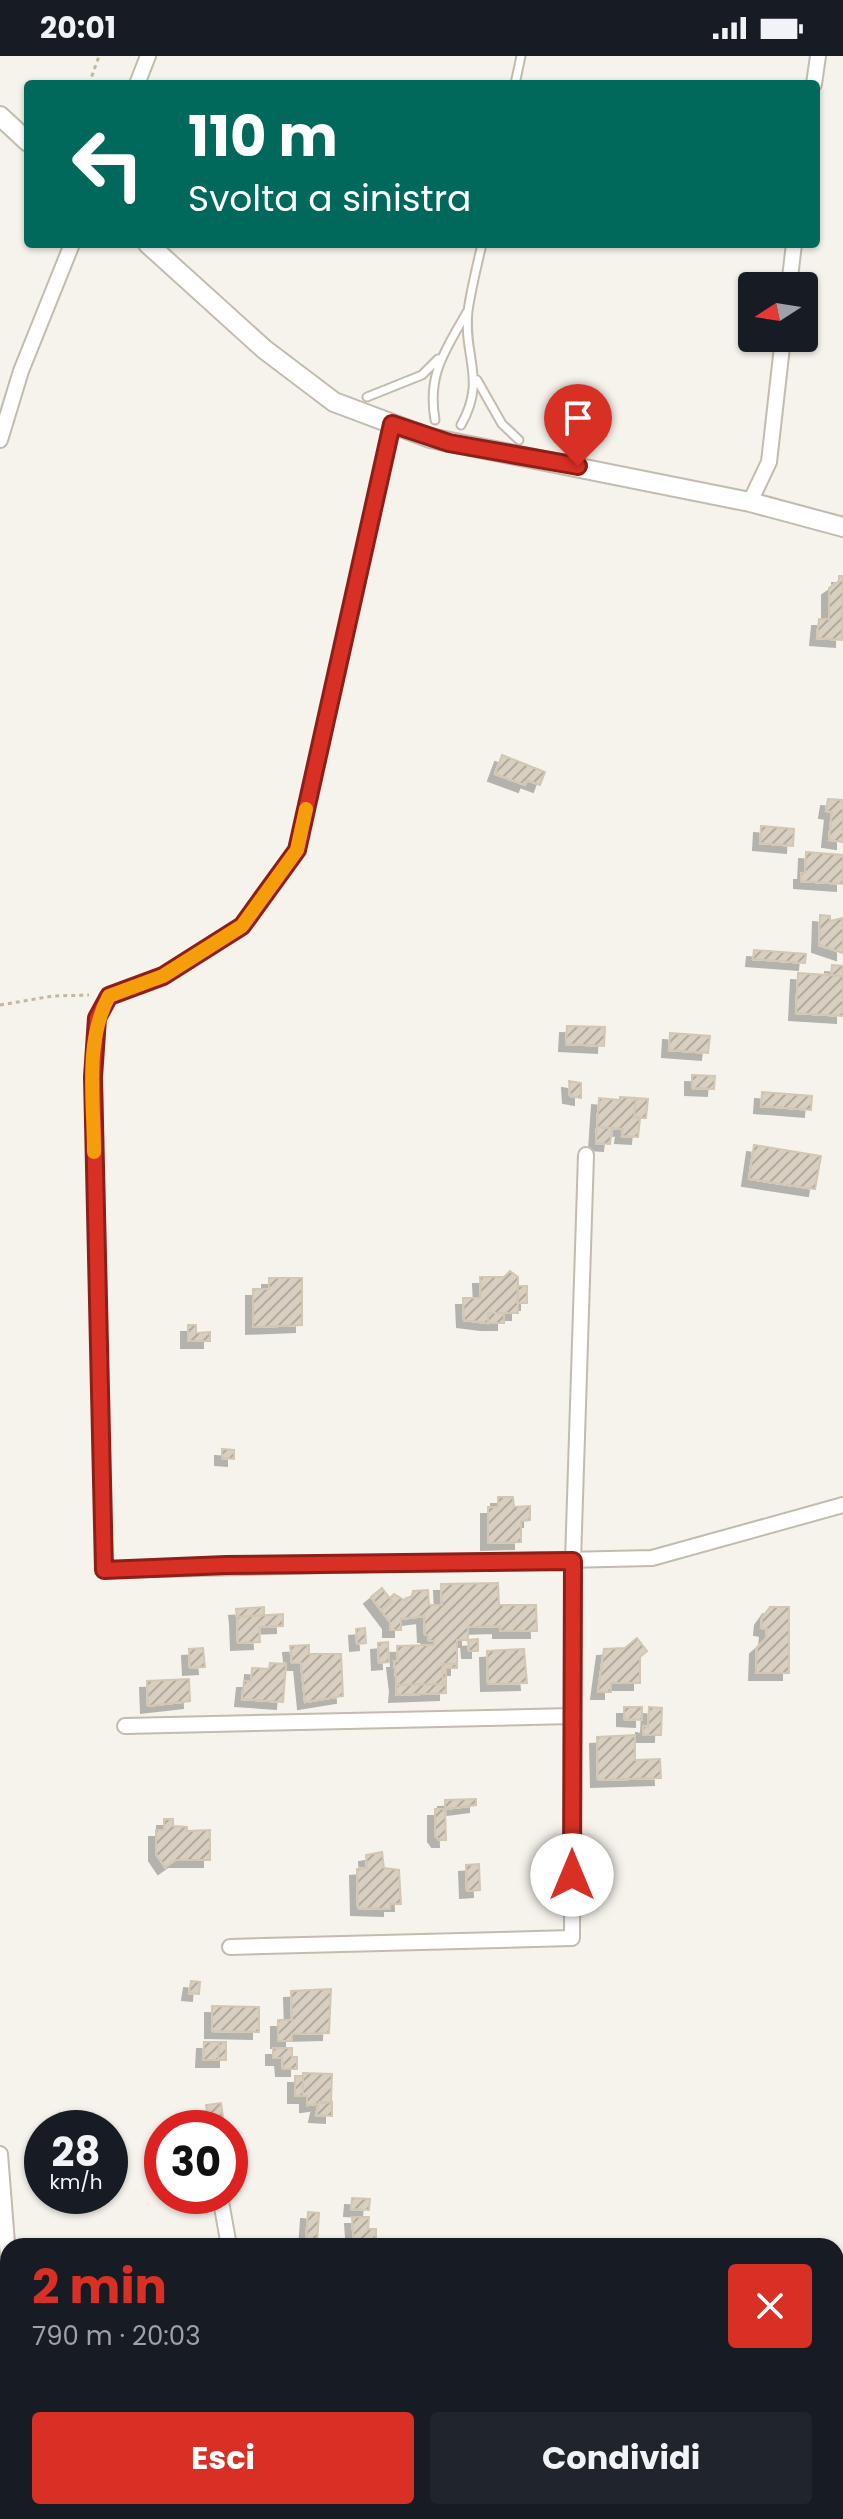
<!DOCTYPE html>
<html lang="it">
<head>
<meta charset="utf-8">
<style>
	:root { --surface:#171b24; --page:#20242c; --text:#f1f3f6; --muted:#9ea1a6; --accent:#d93025 }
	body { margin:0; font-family:Poppins,sans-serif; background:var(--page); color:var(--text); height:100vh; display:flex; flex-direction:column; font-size:30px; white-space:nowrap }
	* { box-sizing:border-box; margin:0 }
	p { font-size:26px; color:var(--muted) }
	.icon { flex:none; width:44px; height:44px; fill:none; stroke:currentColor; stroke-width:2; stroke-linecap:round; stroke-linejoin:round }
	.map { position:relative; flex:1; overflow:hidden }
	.drawer { position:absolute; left:0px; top:2182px; width:844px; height:282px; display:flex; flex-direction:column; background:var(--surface); border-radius:24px 24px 0 0; box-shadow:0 2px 6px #0004 }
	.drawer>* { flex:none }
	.top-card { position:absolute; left:24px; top:24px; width:796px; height:168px; border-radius:8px; box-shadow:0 2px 6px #0004; background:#00695c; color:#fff; overflow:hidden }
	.needle { width:52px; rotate:258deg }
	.controls { position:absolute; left:738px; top:216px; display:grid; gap:16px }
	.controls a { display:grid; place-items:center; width:80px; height:80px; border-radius:8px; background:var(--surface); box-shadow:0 2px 6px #0004; font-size:40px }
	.speed { position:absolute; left:24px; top:2054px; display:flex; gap:16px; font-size:40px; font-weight:700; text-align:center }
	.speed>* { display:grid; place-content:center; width:104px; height:104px; border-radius:50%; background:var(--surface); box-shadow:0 2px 6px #0004; line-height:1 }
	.speed small { font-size:20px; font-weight:400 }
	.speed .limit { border:12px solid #d22; background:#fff; color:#111 }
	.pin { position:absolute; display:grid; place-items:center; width:68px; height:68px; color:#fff; margin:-82px -34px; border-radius:50% 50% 50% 0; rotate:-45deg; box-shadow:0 0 8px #0007 }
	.pin .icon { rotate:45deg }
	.me { position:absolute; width:88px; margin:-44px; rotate:0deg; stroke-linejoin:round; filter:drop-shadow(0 0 6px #0008) }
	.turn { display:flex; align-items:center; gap:28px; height:168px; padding:0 32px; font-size:36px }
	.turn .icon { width:104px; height:104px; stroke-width:2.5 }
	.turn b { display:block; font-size:56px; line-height:68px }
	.round { display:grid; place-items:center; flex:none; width:84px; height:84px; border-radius:8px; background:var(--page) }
	.headline { display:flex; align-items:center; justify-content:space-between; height:136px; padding:0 32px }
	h1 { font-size:48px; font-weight:700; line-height:60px; color:var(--accent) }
	.button { display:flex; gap:16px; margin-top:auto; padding:16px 32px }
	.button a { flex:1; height:92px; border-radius:8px; background:var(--accent); color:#fff; font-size:32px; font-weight:700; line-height:92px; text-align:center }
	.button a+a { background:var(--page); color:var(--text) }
	.status { display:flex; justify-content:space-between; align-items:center; height:56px; padding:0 40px; background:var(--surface); direction:ltr }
	.status svg { height:22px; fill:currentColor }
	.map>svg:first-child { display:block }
	.building { fill:url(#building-hatch); stroke:#d3c7b4; stroke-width:2; filter:url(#shadow) }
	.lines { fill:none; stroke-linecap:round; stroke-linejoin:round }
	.service-casing { stroke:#c2bbae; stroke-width:11 }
	.minor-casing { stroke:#c2bbae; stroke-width:18 }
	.tertiary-casing { stroke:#c2bbae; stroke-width:22 }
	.path { stroke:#c4b79f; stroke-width:3; stroke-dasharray:4 4; stroke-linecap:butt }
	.service { stroke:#fff; stroke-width:7 }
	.minor { stroke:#fff; stroke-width:14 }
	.tertiary { stroke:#fff; stroke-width:18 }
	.route-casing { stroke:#8d1f18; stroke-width:20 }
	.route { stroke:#d93025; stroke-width:14 }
	.slow { stroke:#f59e0b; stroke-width:14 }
</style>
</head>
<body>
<div class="status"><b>20:01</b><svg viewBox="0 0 49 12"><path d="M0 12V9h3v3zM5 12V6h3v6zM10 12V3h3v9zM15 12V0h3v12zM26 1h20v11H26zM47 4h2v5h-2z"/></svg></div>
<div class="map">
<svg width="843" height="2463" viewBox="0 0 843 2463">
	<defs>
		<pattern id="building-hatch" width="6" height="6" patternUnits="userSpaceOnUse" patternTransform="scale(2)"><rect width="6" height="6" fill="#d8cfc1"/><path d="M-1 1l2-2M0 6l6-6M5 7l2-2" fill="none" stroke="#b1aa9e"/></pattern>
		<filter id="shadow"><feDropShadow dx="-7" dy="7" stdDeviation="0" flood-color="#0004"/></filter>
	</defs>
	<rect width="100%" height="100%" fill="#f6f3ec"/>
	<path class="building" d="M839,520h4l-1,64 -25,-2 2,-19h10v-31l10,-7z
		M502,699l43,17 -5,13 -13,-5 -2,5 -30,-11z
		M828,743l15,1v42l-14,-2 3,-28 -6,-1z
		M761,770l33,3 -1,17 -33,-3z
		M806,796l37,3v29l-42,-3v-8h4z
		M820,859l10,1v5l13,-3v35l-24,-8z
		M754,894l52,4 -1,9 -52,-4z
		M832,909l11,1v10l-12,-1z
		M798,917l45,3v40l-47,-3z
		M567,970l38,1 -1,19 -38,-2z
		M670,977l40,3 -2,17 -39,-3z
		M692,1019l23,1 -1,13 -22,-1z
		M569,1025l12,2v15l-11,-2z
		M762,1036l50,4 -1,14 -50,-4z
		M620,1041l16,1 -2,19 6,1 -2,19 -16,-1 1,-7 -26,-2 2,-29 21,2z
		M636,1042l12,1 -2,19 -12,-1z
		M597,1071l15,1 -2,16 -14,-1z
		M754,1089l67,11 -6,33 -66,-10z
		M510,1215l8,6v36h-30v10l-24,-3 -1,-22h18l-1,-21h24z
		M269,1222h33v47l-49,2v-38h16z
		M518,1230h9v17h-10z
		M488,1257h16v10h-16z
		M188,1269h8v8l14,-1v9h-22z
		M222,1393l12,1v9l-12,-1z
		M498,1441h15l1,10 16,-1v14l-9,1v21l-33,1v-36h10z
		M498,1527l1,22h37l1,26h-37v-5l-32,1v13h-11v24h-15l1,20 -46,1 -3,-24h4l-1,-15 37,-1v-4h-5l-1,-6h-3l-1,-19 -23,3v11h-11v-8l-9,-12 11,-9 -2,-3 4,-4 10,6 8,-4 1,-5 15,-1 1,15h13l-1,-21z
		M382,1532l10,13 -11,9 -10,-13z
		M264,1551v8l-27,2 -1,-8z
		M770,1551h19v66h-33l1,-26 9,-8 1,-10 -6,-1 1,-10z
		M283,1558v12l-24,1 1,15 -22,1 -1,-26z
		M365,1572l1,15 -9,1 -1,-15z
		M637,1582l10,13 -7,6v26h-29v9h-13l6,-43 21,-1z
		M478,1583v12h-9l-1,-11z
		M388,1586l1,20 -10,1 -1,-20z
		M309,1589v9h32l2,42 -38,6 -4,-39h-9l-2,-17z
		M203,1592l2,19 -15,1 -1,-19z
		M524,1593l3,34 -39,1 -1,-33z
		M270,1607l16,1 -3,38 -41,-3 2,-18h7l1,-13 17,1z
		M442,1608h15v4h-11v25l-50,2 1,-10 46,-1z
		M189,1623l1,22 -42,5 -1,-25z
		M624,1651h18v13l-18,-1z
		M649,1651l13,1 -1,27h-18v-9l5,1z
		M635,1679v25l25,-1 1,19 -63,2 -1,-43z
		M476,1743v6l-31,4v-9z
		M435,1753h10l1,31h-7l-4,-5z
		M164,1763h9v7l14,1v4l23,-1v30h-35l-10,7 -9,-13v-24h8z
		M382,1796l2,16 15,2 2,34h-11v5l-32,-1 -1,-39 10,-1 -1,-13z
		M479,1808l1,26 -13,1 -1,-26z
		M191,1925l9,1 -1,12 -10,-1z
		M331,1933l-2,44 -37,1v7h-14v-21h14l-1,-29z
		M212,1950l47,1v25l-47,-1z
		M204,1986h15l-1,18h-15z
		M219,1986h7v18h-8z
		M273,1992h19v9h5v12h-14l-1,-11h-9z
		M303,2017l29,1 -1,28 -24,3v-9h-4z
		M295,2020h8v20h-8z
		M319,2046h13v14l-16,-1z
		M221,2047l2,15 -15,2 -2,-15z
		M352,2142l18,1 -1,11 -18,-1z
		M308,2156l11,1 -2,30 -11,-1z
		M352,2161h17l-1,12h8v12l-22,3z"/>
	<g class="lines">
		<defs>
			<path id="service" d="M515,28l6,-28
				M477,324l25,44 17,16
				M367,341l55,-22 16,-16
				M435,364c-8,-46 10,-69 32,-108
				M461,369c26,-46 2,-67 7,-114 3,-22 9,-45 14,-67"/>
			<path id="minor" d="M137,28l11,-28
				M814,28l4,-28
				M789,230l5,-42
				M392,368l-95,426 -55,76 -79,50 -54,20 -12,22 -4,59 11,493 548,-12 191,-53
				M0,384l21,-69 51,-127
				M750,446l19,-40 14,-124
				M125,1670l447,-10
				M230,1891l342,-9 1,-377 13,-406
				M0,2098l8,102
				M220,2140l9,50
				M836,2437l7,1
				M28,2456l1,7
				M84,2463l3,-7
				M241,2463l22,-7"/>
			<path id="tertiary" d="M0,60l28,26
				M148,188l116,105 70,53 96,36 320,64 93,25"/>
		</defs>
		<use href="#service" class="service-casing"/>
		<use href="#minor" class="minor-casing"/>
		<use href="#tertiary" class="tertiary-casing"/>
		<path class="path" d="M89,28l10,-28
			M0,949l53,-9 36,-1"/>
		<use href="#service" class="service"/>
		<use href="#minor" class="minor"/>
		<use href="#tertiary" class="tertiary"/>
	</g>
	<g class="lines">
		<defs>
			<path id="route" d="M572,1819l1,-314 -347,4 -122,5 -11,-493 4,-59 12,-22 54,-20 79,-50 55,-76 95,-426 57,19 129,23"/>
		</defs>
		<use href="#route" class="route-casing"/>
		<use href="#route" class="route"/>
		<path class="slow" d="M94,1096c0,-51 -10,-110 15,-156l54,-20 79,-50 55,-76 9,-41"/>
	</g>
</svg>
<div class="controls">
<a><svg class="needle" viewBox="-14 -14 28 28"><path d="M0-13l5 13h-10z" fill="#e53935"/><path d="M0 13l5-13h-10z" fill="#9ea1a6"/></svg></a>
</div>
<div class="speed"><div>28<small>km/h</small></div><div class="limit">30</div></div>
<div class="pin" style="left:578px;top:410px;background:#d93025"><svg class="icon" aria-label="arrive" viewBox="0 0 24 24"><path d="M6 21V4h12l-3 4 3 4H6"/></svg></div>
<svg class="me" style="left:572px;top:1819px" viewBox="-20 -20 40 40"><circle r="19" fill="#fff"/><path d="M0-13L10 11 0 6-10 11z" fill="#d93025"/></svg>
<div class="top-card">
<div class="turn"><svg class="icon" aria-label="left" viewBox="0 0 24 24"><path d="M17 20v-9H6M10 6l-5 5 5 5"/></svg><div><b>110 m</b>Svolta a sinistra</div></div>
</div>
<section class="drawer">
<div class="headline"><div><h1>2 min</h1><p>790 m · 20:03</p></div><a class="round" style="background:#d93025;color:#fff"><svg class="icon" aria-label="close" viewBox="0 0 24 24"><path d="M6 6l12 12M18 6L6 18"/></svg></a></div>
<div class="button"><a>Esci</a><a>Condividi</a></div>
</section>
</div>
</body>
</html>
